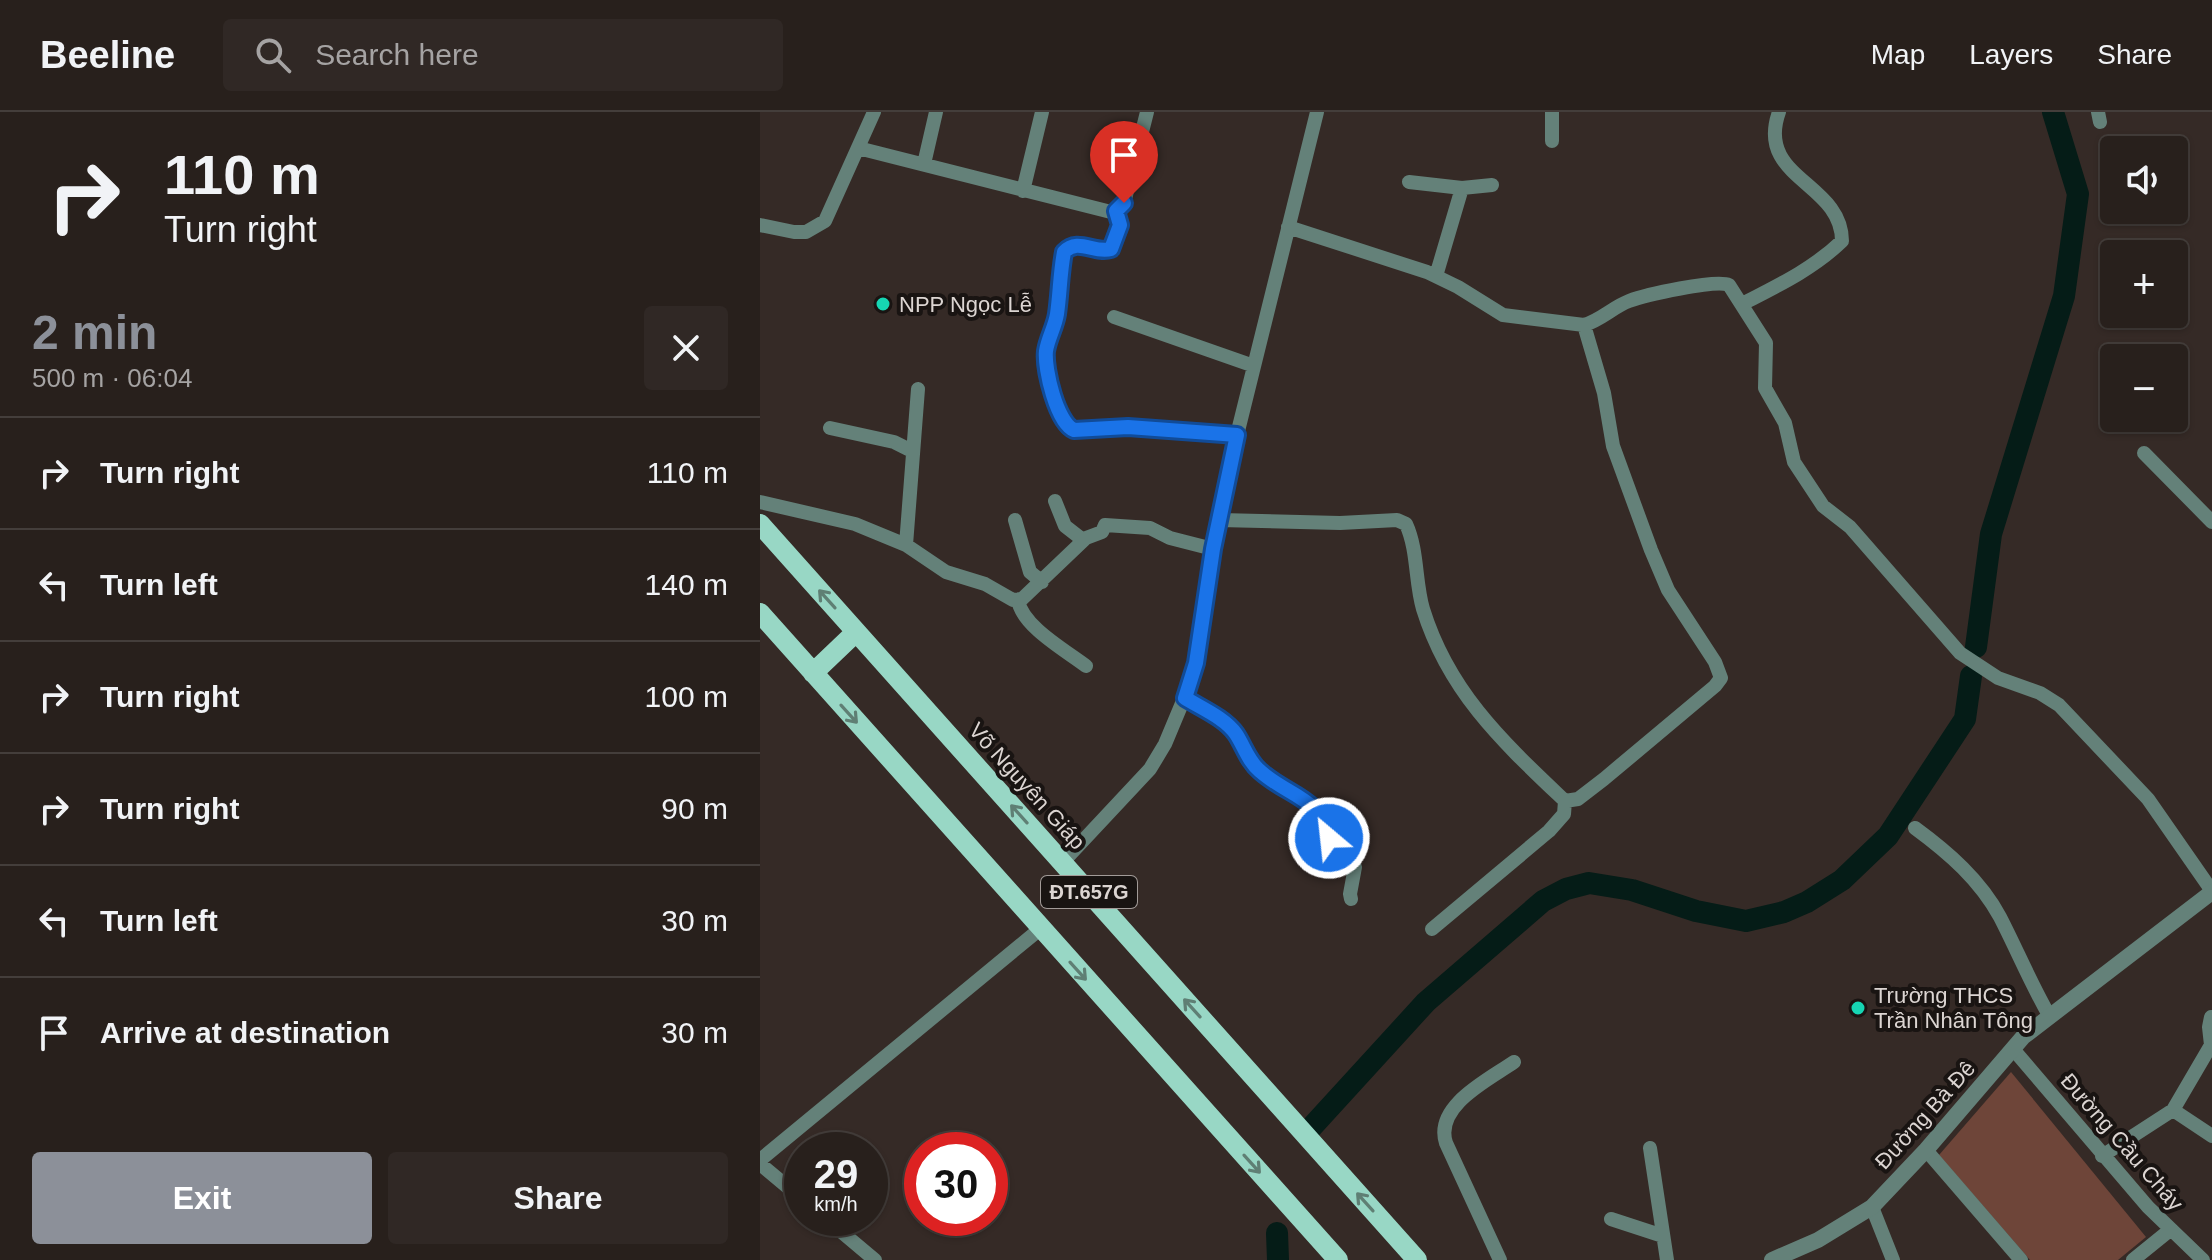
<!DOCTYPE html>
<html lang="en">
<head>
<meta charset="utf-8">
<style>
	:root { --surface:#28201c; --page:#302825; --text:#f1f3f6; --muted:#a5a3a3; --line:#443e3b; --accent:#8c9099 }
	body { margin:0; font-family:Helvetica,sans-serif; background:var(--page); color:var(--text); height:100vh; display:flex; flex-direction:column; font-size:30px; white-space:nowrap }
	* { box-sizing:border-box; margin:0 }
	p { font-size:26px; color:var(--muted) }
	.icon { flex:none; width:44px; height:44px; fill:none; stroke:currentColor; stroke-width:2; stroke-linecap:round; stroke-linejoin:round }
	.map { position:relative; flex:1; overflow:hidden }
	.panel { display:flex; flex-direction:column; background:var(--surface); width:760px }
	.panel>* { flex:none }
	.guide { background:#28201c; color:var(--text); overflow:hidden }
	.tools { position:absolute; left:1340px; top:24px; display:grid; gap:16px }
	.tools a { display:grid; place-items:center; width:88px; height:88px; border-radius:8px; background:var(--surface); box-shadow:0 2px 6px #0004,0 0 0 2px var(--line); font-size:40px }
	.speed { position:absolute; left:24px; top:1020px; display:flex; gap:16px; font-size:40px; font-weight:700; text-align:center }
	.speed>* { display:grid; place-content:center; width:104px; height:104px; border-radius:50%; background:var(--surface); box-shadow:0 2px 6px #0004,0 0 0 2px var(--line); line-height:1 }
	.speed small { font-size:20px; font-weight:400 }
	.speed .limit { border:12px solid #d22; background:#fff; color:#111 }
	.pin { position:absolute; display:grid; place-items:center; width:68px; height:68px; color:#fff; margin:-82px -34px; border-radius:50% 50% 50% 0; rotate:-45deg; box-shadow:0 0 8px #0007 }
	.pin .icon { rotate:45deg }
	.me { position:absolute; width:88px; margin:-44px; rotate:332deg; stroke-linejoin:round; filter:drop-shadow(0 0 6px #0008) }
	.turn { display:flex; align-items:center; gap:28px; height:168px; padding:0 32px; font-size:36px }
	.turn .icon { width:104px; height:104px; stroke-width:2.5 }
	.turn b { display:block; font-size:56px; line-height:68px }
	.round { display:grid; place-items:center; flex:none; width:84px; height:84px; border-radius:8px; background:var(--page) }
	.overview { display:flex; align-items:center; justify-content:space-between; height:136px; padding:0 32px }
	h1 { font-size:48px; font-weight:700; line-height:60px; color:var(--accent) }
	.primary-button { display:flex; gap:16px; margin-top:auto; padding:16px 32px }
	.primary-button a { flex:1; height:92px; border-radius:8px; background:var(--accent); color:#fff; font-size:32px; font-weight:700; line-height:92px; text-align:center }
	.primary-button a+a { background:var(--page); color:var(--text) }
	ul { padding:0; list-style:none }
	li { display:flex; align-items:center; gap:24px; height:112px; padding:0 32px; border-top:2px solid var(--line) }
	li div { flex:1 }
	li b { display:block; font-size:30px }
	li em { font-style:normal }
	header { display:flex; align-items:center; gap:48px; box-sizing:border-box; height:112px; padding:0 40px; background:var(--surface); border-bottom:2px solid var(--line) }
	header strong { font-size:38px }
	nav { display:flex; gap:44px; margin-inline-start:auto; font-size:28px }
	.search { width:560px; height:72px; background:var(--page); display:flex; align-items:center; gap:20px; box-sizing:border-box; padding:0 28px; border-radius:8px; color:var(--muted); font-size:30px }
	main { display:flex; flex:1; min-height:0 }
	.map>svg:first-child { display:block }
	.park { fill:#6e4539 }
	.lines { fill:none; stroke-linecap:round; stroke-linejoin:round }
	.river { stroke:#051c17; stroke-width:22 }
	.minor { stroke:#648179; stroke-width:14 }
	.tertiary { stroke:#648179; stroke-width:16 }
	.primary { stroke:#98d7c5; stroke-width:20 }
	.oneway { stroke:#5f7f74 }
	.route-casing { stroke:#114b97; stroke-width:20 }
	.route { stroke:#1a73e8; stroke-width:14 }
	.poi-dot { fill:#16d5b3; stroke:#191412; stroke-width:3 }
	.labels { text-anchor:middle; dominant-baseline:central; stroke-width:8; stroke-linejoin:round; paint-order:stroke }
	.shield { fill:#191412; stroke:#a29b98; stroke-width:2 }
	.shield-label { font-size:20px; font-weight:bold; fill:#dcd5d2 }
	.poi-label { font-size:22px; fill:#dcd5d2; stroke:#191412; text-anchor:start }
	.street-label { font-size:22px; fill:#dcd5d2; stroke:#191412 }
</style>
</head>
<body>
<header>
<strong>Beeline</strong>
<div class="search"><svg class="icon" aria-label="search" viewBox="0 0 24 24"><circle cx="10" cy="10" r="6"/><path d="M15 15l6 6"/></svg>Search here</div>
<nav><a>Map</a><a>Layers</a><a>Share</a></nav>
</header>
<main>
<section class="panel">
<div class="guide">
<div class="turn"><svg class="icon" aria-label="right" viewBox="0 0 24 24"><path d="M7 20v-9h11M14 6l5 5-5 5"/></svg><div><b>110 m</b>Turn right</div></div>
</div>
<div class="overview"><div><h1>2 min</h1><p>500 m · 06:04</p></div><a class="round"><svg class="icon" aria-label="close" viewBox="0 0 24 24"><path d="M6 6l12 12M18 6L6 18"/></svg></a></div>
<ul>
<li><svg class="icon" aria-label="right" viewBox="0 0 24 24"><path d="M7 20v-9h11M14 6l5 5-5 5"/></svg><div><b>Turn right</b></div><em>110 m</em></li>
<li><svg class="icon" aria-label="left" viewBox="0 0 24 24"><path d="M17 20v-9H6M10 6l-5 5 5 5"/></svg><div><b>Turn left</b></div><em>140 m</em></li>
<li><svg class="icon" aria-label="right" viewBox="0 0 24 24"><path d="M7 20v-9h11M14 6l5 5-5 5"/></svg><div><b>Turn right</b></div><em>100 m</em></li>
<li><svg class="icon" aria-label="right" viewBox="0 0 24 24"><path d="M7 20v-9h11M14 6l5 5-5 5"/></svg><div><b>Turn right</b></div><em>90 m</em></li>
<li><svg class="icon" aria-label="left" viewBox="0 0 24 24"><path d="M17 20v-9H6M10 6l-5 5 5 5"/></svg><div><b>Turn left</b></div><em>30 m</em></li>
<li><svg class="icon" aria-label="arrive" viewBox="0 0 24 24"><path d="M6 21V4h12l-3 4 3 4H6"/></svg><div><b>Arrive at destination</b></div><em>30 m</em></li>
</ul>
<div class="primary-button"><a>Exit</a><a>Share</a></div>
</section>
<div class="map">
<svg width="1452" height="1148" viewBox="0 0 1452 1148">
	<rect width="100%" height="100%" fill="#352a26"/>
	<path class="park" d="M1251,960l135,165 -28,23h-88l-91,-105z"/>
	<g class="lines">
		<path class="river" d="M1216,535l15,-113 73,-238 14,-102 -25,-82
			M549,1018l117,-128 117,-101 23,-12 23,-6 43,7 64,21 50,10 38,-9 23,-10 35,-22 46,-44 77,-117 6,-43
			M517,1121l1,27"/>
		<path class="minor" d="M1338,0l2,10
			M792,29v-29
			M98,36l253,64 13,-9 23,-91
			M164,52l12,-52
			M649,70l53,6
			M263,79l19,-79
			M356,99l4,14 -9,24c-17,5 -33,-12 -47,3 -4,21 -4,41 -7,62 -2,13 -9,24 -11,37 -2,18 11,72 28,79l54,-3 109,8
			M0,113l34,7h12l19,-11 49,-109
			M676,164l26,-88 30,-3
			M982,192c35,-18 71,-35 100,-63 0,-59 -87,-62 -63,-129
			M354,205l140,49
			M824,213c17,-5 29,-18 45,-24 16,-6 87,-22 100,-16l37,58 -1,45 20,35 9,39 29,44 27,21 110,126 38,25 42,15 19,12 89,94 64,92
			M70,316l64,14 18,9
			M1384,341l68,69
			M295,389l10,25 18,14
			M0,390l95,22 51,21 40,27 39,12 28,16 9,-1 64,-61 16,-6 3,-7 45,3 20,10 43,11
			M255,408l15,52 12,10
			M460,408l120,3 57,-3 9,4c12,26 9,58 17,85 26,84 81,134 142,192l13,-2 26,-20 111,-93 6,-8 -6,-16 -47,-72 -17,-40 -38,-104 -9,-53 -20,-68 -81,-10 -45,-28 -31,-15 -139,-45
			M146,433l12,-156
			M258,488c4,26 47,50 68,66
			M425,586l42,27 30,44 22,17 32,18 12,12 6,22 26,29 -5,27 1,5
			M1155,716c34,25 65,52 85,89 17,33 31,67 50,100
			M303,750l87,-93 15,-25 23,-55 12,-47 13,-93 24,-114 80,-323
			M672,817l117,-98 15,-17 1,-13
			M1253,937l135,158 55,53
			M1413,998l39,26
			M890,1036l17,112
			M1166,1038l95,110
			M1342,1044l71,-46 38,-65 -2,-18 2,-10
			M0,1048l280,-231
			M0,1052l42,35
			M1112,1095l21,53
			M65,1106l50,42
			M851,1107l52,17
			M740,1148l-54,-117c-12,-37 42,-63 68,-81
			M1373,1148l37,-30"/>
		<path class="tertiary" d="M1012,1148l46,-20 54,-33 54,-57 97,-113 189,-145"/>
		<path class="primary" d="M0,412l657,736
			M0,501l578,647
			M53,561l43,-41"/>
	</g>
	<defs><path id="oneway-shaft" d="M-6 0H5M1.5-3L5.5 0L1.5 3" fill="none" stroke-width="1.6" stroke-linecap="round" stroke-linejoin="round" transform="scale(2)"/></defs>
	<g class="oneway">
		<use href="#oneway-shaft" transform="translate(67 487) rotate(-132)"/>
		<use href="#oneway-shaft" transform="translate(89 602) rotate(48)"/>
		<use href="#oneway-shaft" transform="translate(259 702) rotate(-132)"/>
		<use href="#oneway-shaft" transform="translate(318 859) rotate(48)"/>
		<use href="#oneway-shaft" transform="translate(432 896) rotate(-132)"/>
		<use href="#oneway-shaft" transform="translate(492 1052) rotate(48)"/>
		<use href="#oneway-shaft" transform="translate(605 1090) rotate(-132)"/>
	</g>
	<g class="lines">
		<defs>
			<path id="route" d="M364,91l-8,8 4,14 -9,24c-17,5 -33,-12 -47,3 -4,21 -4,41 -7,62 -2,13 -9,24 -11,37 -2,18 11,72 28,79l54,-3 109,8 -24,114 -17,114 -11,35c16,10 40,20 51,36 8,12 12,27 24,37 29,26 59,25 69,67"/>
		</defs>
		<use href="#route" class="route-casing"/>
		<use href="#route" class="route"/>
	</g>
	<g class="poi-dot">
		<circle cx="123" cy="192" r="8"/>
		<circle cx="1098" cy="896" r="8"/>
	</g>
	<g class="labels">
		<rect class="shield" x="281" y="764" width="96" height="32" rx="6"/>
		<g class="shield-label">
			<text x="329" y="780">ĐT.657G</text>
		</g>
		<g class="poi-label">
			<text x="139" y="192">NPP Ngọc Lễ</text>
			<text x="1114" y="883">Trường THCS<tspan x="1114" dy="25">Trần Nhân Tông</tspan></text>
		</g>
		<g class="street-label">
			<text transform="translate(267 674) rotate(48)">Võ Nguyên Giáp</text>
			<text transform="translate(1165 1003) rotate(-48)">Đường Bà Đê</text>
			<text transform="translate(1362 1030) rotate(49)">Đường Cầu Cháy</text>
		</g>
	</g>
</svg>
<div class="tools">
<a><svg class="icon" aria-label="sound" viewBox="0 0 24 24"><path d="M4 9h4l5-4v14l-5-4H4zM17 9q2 3 0 6"/></svg></a>
<a>+</a>
<a>−</a>
</div>
<div class="speed"><div>29<small>km/h</small></div><div class="limit">30</div></div>
<div class="pin" style="left:364px;top:91px;background:#d93025"><svg class="icon" aria-label="arrive" viewBox="0 0 24 24"><path d="M6 21V4h12l-3 4 3 4H6"/></svg></div>
<svg class="me" style="left:569px;top:726px" viewBox="-20 -20 40 40"><circle r="17" fill="#1a73e8" stroke="#fff" stroke-width="3"/><path d="M0-11L8 9 0 5-8 9z" fill="#fff"/></svg>
</div>
</main>
</body>
</html>
